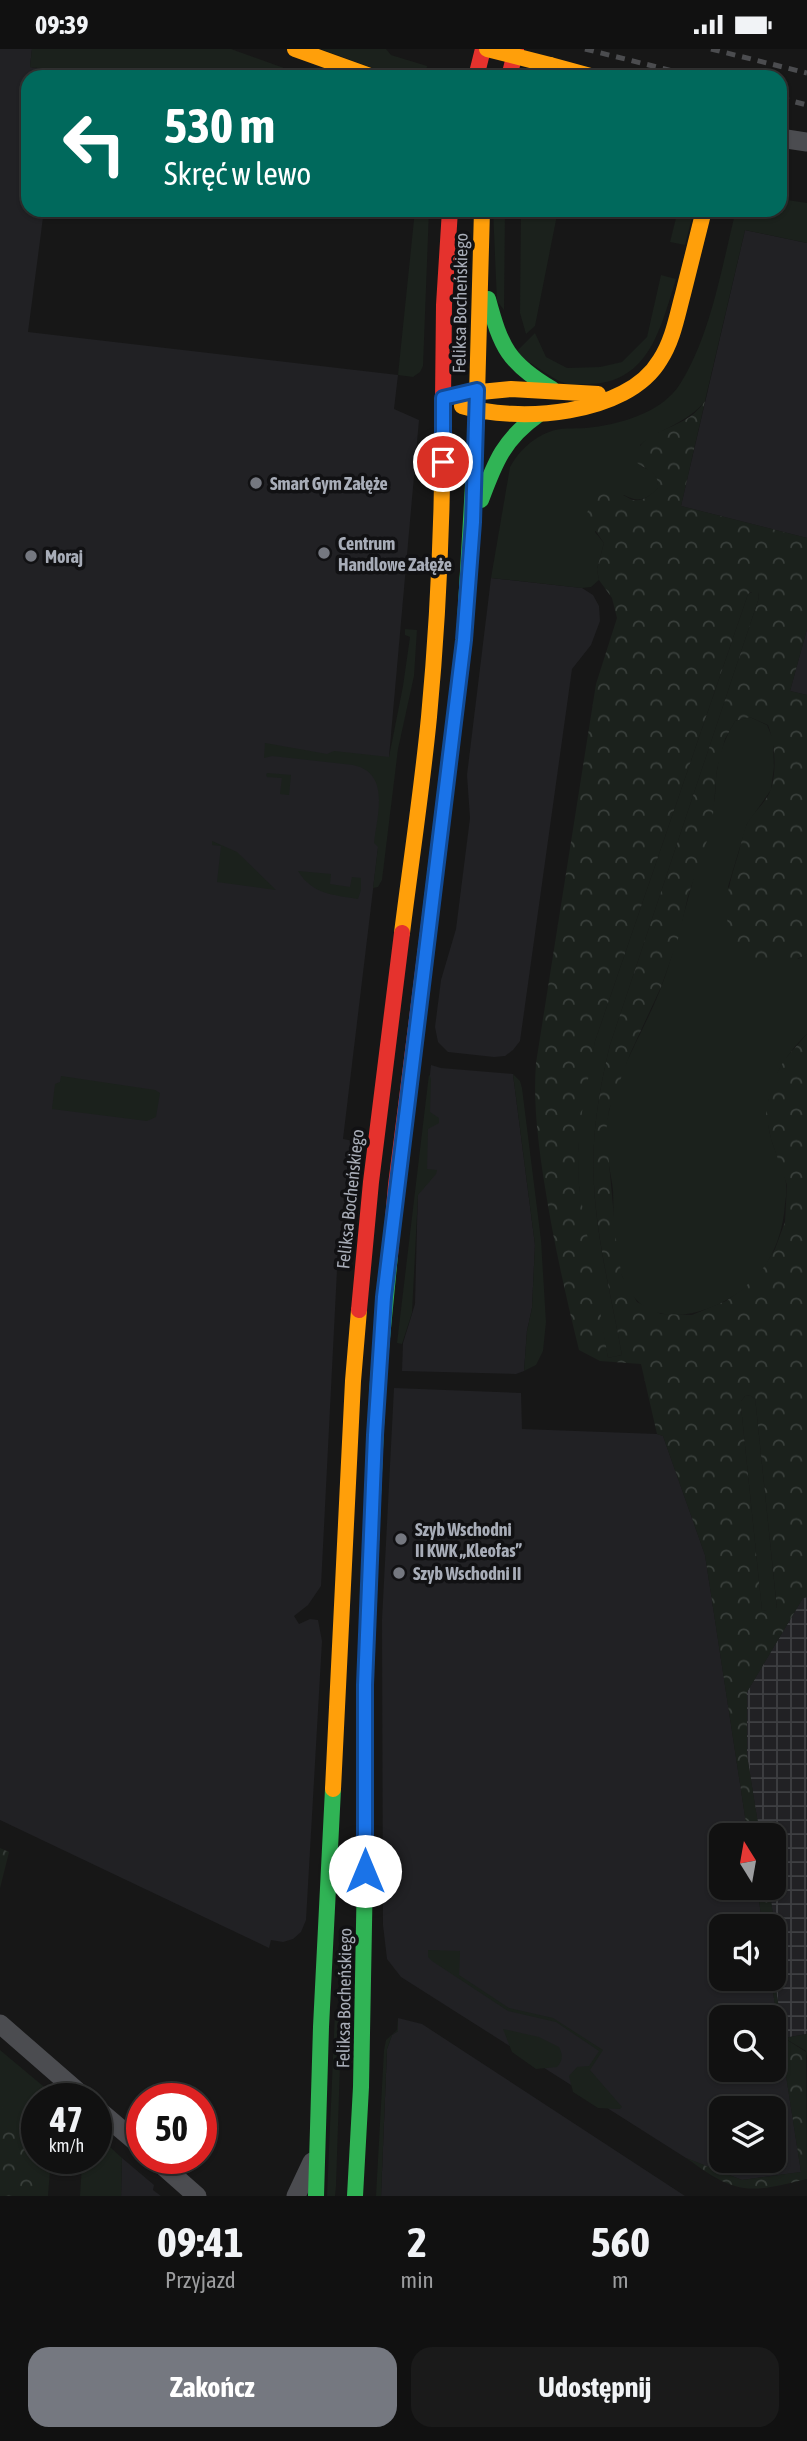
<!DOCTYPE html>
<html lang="pl">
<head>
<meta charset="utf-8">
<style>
	:root { --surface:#111; --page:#1a1a1a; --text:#f1f3f6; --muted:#9c9d9f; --line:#303131; --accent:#757880 }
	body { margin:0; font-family:"Asap Condensed",sans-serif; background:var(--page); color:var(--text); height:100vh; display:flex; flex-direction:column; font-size:26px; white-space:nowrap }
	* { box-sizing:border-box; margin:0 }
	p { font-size:23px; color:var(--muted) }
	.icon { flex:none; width:38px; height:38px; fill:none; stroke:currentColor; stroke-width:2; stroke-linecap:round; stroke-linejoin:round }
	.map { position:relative; height:2147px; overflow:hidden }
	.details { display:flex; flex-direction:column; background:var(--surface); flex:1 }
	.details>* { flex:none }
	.hud { position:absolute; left:21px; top:21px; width:766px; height:147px; border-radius:21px; box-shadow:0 2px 5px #0004,0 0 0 2px var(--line); background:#00695c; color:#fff; overflow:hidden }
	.needle { width:46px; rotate:349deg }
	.controls { position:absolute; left:709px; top:1774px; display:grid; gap:14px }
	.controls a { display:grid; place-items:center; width:77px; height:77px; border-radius:14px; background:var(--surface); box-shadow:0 2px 5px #0004,0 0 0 2px var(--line); font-size:35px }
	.speed { position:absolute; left:21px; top:2034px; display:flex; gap:14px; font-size:35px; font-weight:700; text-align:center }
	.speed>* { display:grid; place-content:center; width:91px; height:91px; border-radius:50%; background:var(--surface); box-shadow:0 2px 5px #0004,0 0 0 2px var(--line); line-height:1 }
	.speed small { font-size:18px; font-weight:400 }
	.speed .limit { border:10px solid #d22; background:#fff; color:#111 }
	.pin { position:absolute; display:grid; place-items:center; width:60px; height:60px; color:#fff; margin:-30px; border:4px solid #fff; border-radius:50%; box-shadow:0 2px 7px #0007 }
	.me { position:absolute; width:77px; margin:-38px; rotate:0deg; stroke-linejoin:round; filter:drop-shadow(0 0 5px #0008) }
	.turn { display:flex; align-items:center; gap:24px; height:147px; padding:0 28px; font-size:32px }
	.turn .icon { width:91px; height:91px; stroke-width:2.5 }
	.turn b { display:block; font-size:49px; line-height:60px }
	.eta { display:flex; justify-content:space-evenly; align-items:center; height:119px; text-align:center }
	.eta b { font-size:42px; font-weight:700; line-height:49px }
	.button { display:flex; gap:14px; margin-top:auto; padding:14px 28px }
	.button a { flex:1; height:80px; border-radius:21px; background:var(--accent); color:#fff; font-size:28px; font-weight:700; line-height:80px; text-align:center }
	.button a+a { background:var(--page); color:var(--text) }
	.status { display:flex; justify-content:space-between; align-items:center; height:49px; padding:0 35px; background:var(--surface); direction:ltr }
	.status svg { height:19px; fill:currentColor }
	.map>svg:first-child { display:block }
	.built { fill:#212124; fill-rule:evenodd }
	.industrial { fill:url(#industrial-grid) }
	.grass { fill:#1b211c }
	.forest { fill:url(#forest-crowns); fill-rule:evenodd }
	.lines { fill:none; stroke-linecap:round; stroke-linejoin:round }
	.street { stroke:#4b4c50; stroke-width:19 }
	.fast { stroke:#30b455; stroke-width:16 }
	.slow { stroke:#ff9f0a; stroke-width:16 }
	.jam { stroke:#e5322d; stroke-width:16 }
	.rail { stroke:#4b4c4f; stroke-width:5; stroke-dasharray:9 7; stroke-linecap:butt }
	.slow-bridge { stroke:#ff9f0a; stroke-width:16 }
	.route-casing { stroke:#114b97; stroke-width:18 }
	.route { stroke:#1a73e8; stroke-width:12 }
	.poi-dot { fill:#757880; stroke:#111113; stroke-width:2.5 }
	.labels { text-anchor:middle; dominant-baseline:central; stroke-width:7; stroke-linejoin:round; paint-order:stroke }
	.street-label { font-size:18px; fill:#a8adb8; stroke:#111113 }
	.poi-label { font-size:18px; font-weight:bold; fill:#a8adb8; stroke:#111113; text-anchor:start }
</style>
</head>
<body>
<div class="status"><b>09:39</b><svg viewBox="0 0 49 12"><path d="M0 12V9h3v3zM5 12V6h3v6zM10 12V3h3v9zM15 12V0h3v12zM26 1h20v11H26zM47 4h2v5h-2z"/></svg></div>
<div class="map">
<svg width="807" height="2147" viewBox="0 0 807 2147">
	<defs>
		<pattern id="industrial-grid" width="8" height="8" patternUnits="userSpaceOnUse" patternTransform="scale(1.75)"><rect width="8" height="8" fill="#212124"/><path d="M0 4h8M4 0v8" fill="none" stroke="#3e3f42"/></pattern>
		<pattern id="forest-crowns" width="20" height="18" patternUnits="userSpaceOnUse" patternTransform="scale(1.75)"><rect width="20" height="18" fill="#1b211c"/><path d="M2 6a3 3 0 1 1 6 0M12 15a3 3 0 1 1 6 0" fill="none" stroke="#393f3b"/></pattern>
	</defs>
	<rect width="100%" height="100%" fill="#171717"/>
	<path class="built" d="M0,0h32l-2,18 33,5 -1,5h-34v133h16l-16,122 370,43 -4,34 25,11 -30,337 -46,382 11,2 -12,118 -5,11 -16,316 -13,19 -14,11 5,8 11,-5 8,1 4,21 -16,279 -5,12 -8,7 -10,3 -12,-2 -2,8 -269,-128z
		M745,181l62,13v295l-126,-32z
		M491,529l91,10 11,7 6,11 1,15 -9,24 -19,24 -52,372 -7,9 -8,6 -11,1 -46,-5 -10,-10 -3,-15 6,-47 15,-51 14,-111 -3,-43z
		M807,580v66l-17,-4z
		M431,1016l10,3 72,6 22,171 -3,63 -5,23 -3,40 -8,3 -114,-3 1,-28 12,-39 3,-117z
		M394,1339l127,5 1,36 135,5 6,2 42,119 43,281h-27v52h36l6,39h-42v52h50l30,193 -59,8 -56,-22 -285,-181 -14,-18 -4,-34 -1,-305zM721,1969h53v52h-53zM721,2060h53v52h-53z
		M398,1969l24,6 263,172h-304l6,-147 5,-14 6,-4z
		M122,2109l32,27 -1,5 8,6h-40z"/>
	<path class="industrial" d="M807,1548v437l-23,4 -10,-60v-51h-9l-1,-4 10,-2 -5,-33h5v-52h-14l-13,-81v-63l56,-94z"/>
	<path class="grass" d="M32,0h199l78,28h-208l-71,-10z
		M321,0h65l5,6 36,11 -2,11h-28z
		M781,150l26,4v40l-62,-13 -40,171c-17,22 -44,27 -65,44l2,22c11,3 17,9 16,21 -11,12 -20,15 -34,7l-29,37 9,11 -7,26 2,11 -8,7 -9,1 -91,-10 19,-111c9,-16 21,-28 39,-35 11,-5 25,-3 37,-4 32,-3 76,-15 94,-44 31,-49 42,-119 56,-174h44z
		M415,161h14l-6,156 -3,6 -7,5 -15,-2z
		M493,161h12l-1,100 -7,-9z
		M521,161h37l-23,116 -9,8 -6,-21z
		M678,161h16l-9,35 -15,-3z
		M661,226l15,4c-15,47 -26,104 -87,105 -7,0 -16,1 -22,0 -12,-3 -40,-24 -52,-31l20,-20 11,24 21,11 33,-1 22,-5 25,-25z
		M754,542l4,1 1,6 -149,447c-11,46 -19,92 -16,140 3,57 18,114 28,170l-14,3c-12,-67 -31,-137 -30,-206 1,-37 9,-75 17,-111l153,-447z
		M405,580l12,1 -3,46 -16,73 -16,131 -4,7 -5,1 5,-41 -4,-4c3,-28 17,-70 -21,-78l-81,-9 -8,2 1,-15 62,11 7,-3 55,6 14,-71 7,-49 -5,-2z
		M750,668l17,8 6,14 1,28 -3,23 -24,34 -19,63 70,72 9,-5v80c-29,28 -47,64 -36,104 4,15 13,30 15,45 1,7 0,14 -1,21 -2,33 -16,67 -44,87 -39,28 -99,41 -119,-15 -10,-26 -8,-58 -9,-85 -2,-20 -9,-42 -7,-63 6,-49 36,-92 54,-138 13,-34 22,-70 32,-106 7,-27 16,-54 22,-82 2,-10 1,-21 3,-32 2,-17 9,-34 18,-49z
		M267,724l24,2 -2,20 -9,-1 2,-16 -15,-1 -1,-2z
		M212,792l25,11 39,38 -59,-8 4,-36 -9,-1z
		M298,822l33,3 -1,10 20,3 2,-10 9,1v12l-3,9c-25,-4 -46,-5 -60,-28z
		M429,1025l2,5 -1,33 9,6v5l-11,6 -1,40 10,1 -1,4 -18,21 -6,118 -10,31 -5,-1z
		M513,1025l7,7 2,7 19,152 5,82 -3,29 -7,14 -12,6 3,-40 5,-23 3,-63z
		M61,1027l94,14 5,3 -4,24 -9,4 -95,-12 3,-25 5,-2z
		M750,1346l5,4 1,7 21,203 -15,2 -21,-204v-6l4,-5z
		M428,1901l32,1 -1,24 50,33 44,10 50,32 -13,20 32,37 -2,2 -22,-1 -25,-16 -4,-16 8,-9 12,-1 10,-15 -43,-29 -48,-11 -76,-50 -4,-4z
		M342,1955l-6,182 -1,10h-8l8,-185z
		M398,1969v13l-6,4 -5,14 -6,147h-5l8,-146 2,-10 11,-10z
		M503,1980l36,8 20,10c4,8 4,13 -2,20l-21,2 -24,-17z
		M807,1985v25l-1,-8 -22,-13z
		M0,2001l55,46v2h-18v60h14l-3,38h-48z
		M96,2085l26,24 -1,38h-41l2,-32 -12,-6h26z"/>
	<path class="forest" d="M705,352l-24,105 126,32v91l-17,62 17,4v259c-14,9 -41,13 -56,3 -37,-25 -24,-67 -13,-102 3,-10 5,-22 9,-31 6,-12 20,-22 24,-35 6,-20 4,-45 -3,-64l-18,-8 -15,4 -10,18 -8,30 -5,57 -24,70 -9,40 -18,51 -31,67 -21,56 -3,21 11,119 5,26 15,26 24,12 31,1 34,-14 17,-12 19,-19 13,-21 10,-27 2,-37 -16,-46 -5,-24 5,-31 14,-25 22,-25v563l-4,1 -56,94v63l13,81h-12l-43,-281 -42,-119 -6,-2 -16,-70 -41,-3 -21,-11c-14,-57 -26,-111 -35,-169 -6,-40 -11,-78 -8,-118l60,-379 21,-66 -5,-20 -13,-18 -2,-11 7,-26 -18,-26c5,-20 15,-30 36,-22 4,1 7,4 11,5 10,2 18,-5 25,-12 1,-17 -11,-17 -22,-26 -2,-24 26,-30 43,-39 11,-5 19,-12 26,-22zM751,543h7l1,6 -149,447c-11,46 -19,92 -16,139 3,57 18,115 28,171l-14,3 -29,-171 -1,-36 4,-39 13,-71 153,-447zM750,1346l5,4 1,7 21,202 -15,3 -21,-204v-6l4,-5z
		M0,1799l9,4 -9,36z
		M757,1839h12l5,33 -9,2v4h-2z
		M774,1929l10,60 22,14 1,127c-23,5 -49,14 -72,7 -18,-5 -34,-18 -49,-28l56,22 59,-8 -30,-193z
		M0,2054l31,53 6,40h-37z"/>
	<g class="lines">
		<path class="street" d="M780,89l27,4
			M0,1975l85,74
			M96,2059l46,39
			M154,2109l43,38
			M296,2147l16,-34"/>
		<path class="fast" d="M488,250c13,48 20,64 64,90
			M481,451c14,-38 23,-61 57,-85
			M430,867l34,-276 12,-207
			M369,1539l9,-208 12,-125
			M316,2147l5,-169 12,-238
			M355,2147l6,-109 4,-216"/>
		<path class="slow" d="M295,0l78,28
			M550,16l44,12
			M460,345l51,-5 87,5
			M462,357c55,17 165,10 198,-46 13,-20 17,-44 23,-66 7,-28 14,-56 21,-84
			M476,384l6,-223
			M402,884c9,-72 20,-144 27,-216 10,-106 14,-212 14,-318
			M333,1740l20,-408 6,-71
			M365,1822l-1,-165 5,-118"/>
		<path class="jam" d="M476,28l7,-28
			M509,28l7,-28
			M443,350l1,-94 6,-95
			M390,1206l6,-70 34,-269
			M359,1261l12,-128 31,-249"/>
		<path class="rail" d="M585,0l112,28
			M711,0l96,24
			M780,49l27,7"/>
		<path class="slow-bridge" d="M487,0l63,16"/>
	</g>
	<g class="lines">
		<defs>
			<path id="route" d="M365,1822v-186l10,-250 9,-138 80,-657 9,-118 4,-132 -34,8v64"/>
		</defs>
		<use href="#route" class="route-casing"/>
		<use href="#route" class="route"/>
	</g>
	<g class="poi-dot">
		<circle cx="256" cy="434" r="7"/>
		<circle cx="324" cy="504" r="7"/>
		<circle cx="31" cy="507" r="7"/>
		<circle cx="401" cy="1490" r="7"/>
		<circle cx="399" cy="1524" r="7"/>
	</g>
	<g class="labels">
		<g class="street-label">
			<text transform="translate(460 254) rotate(-89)">Feliksa Bocheńskiego</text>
			<text transform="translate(350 1150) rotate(-84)">Feliksa Bocheńskiego</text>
			<text transform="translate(344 1949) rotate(-89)">Feliksa Bocheńskiego</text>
		</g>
		<g class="poi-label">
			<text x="270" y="434">Smart Gym Załęże</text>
			<text x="338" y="494">Centrum<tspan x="338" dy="21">Handlowe Załęże</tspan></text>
			<text x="45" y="507">Moraj</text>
			<text x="415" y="1480">Szyb Wschodni<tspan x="415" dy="21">II KWK „Kleofas”</tspan></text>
			<text x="413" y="1524">Szyb Wschodni II</text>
		</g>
	</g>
</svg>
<div class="controls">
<a><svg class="needle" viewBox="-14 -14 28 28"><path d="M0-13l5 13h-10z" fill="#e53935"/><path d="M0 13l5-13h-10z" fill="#9c9d9f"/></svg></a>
<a><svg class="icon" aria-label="sound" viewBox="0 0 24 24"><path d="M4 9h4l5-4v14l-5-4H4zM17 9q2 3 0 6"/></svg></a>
<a><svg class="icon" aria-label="search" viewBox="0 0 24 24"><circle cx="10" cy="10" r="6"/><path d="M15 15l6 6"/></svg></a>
<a><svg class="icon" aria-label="layers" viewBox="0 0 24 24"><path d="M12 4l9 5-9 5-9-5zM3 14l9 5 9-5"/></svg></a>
</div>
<div class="speed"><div>47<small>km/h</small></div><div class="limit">50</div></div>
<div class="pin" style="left:443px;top:413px;background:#d93025"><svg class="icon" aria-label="arrive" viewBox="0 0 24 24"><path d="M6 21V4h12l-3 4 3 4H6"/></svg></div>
<svg class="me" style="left:365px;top:1822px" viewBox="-20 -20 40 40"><circle r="19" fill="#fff"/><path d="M0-13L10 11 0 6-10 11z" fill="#1a73e8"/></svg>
<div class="hud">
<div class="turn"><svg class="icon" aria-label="left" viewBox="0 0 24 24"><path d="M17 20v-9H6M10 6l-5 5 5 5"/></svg><div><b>530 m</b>Skręć w lewo</div></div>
</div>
</div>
<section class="details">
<div class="eta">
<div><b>09:41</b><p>Przyjazd</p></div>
<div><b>2</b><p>min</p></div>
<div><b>560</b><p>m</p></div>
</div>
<div class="button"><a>Zakończ</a><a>Udostępnij</a></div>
</section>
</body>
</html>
